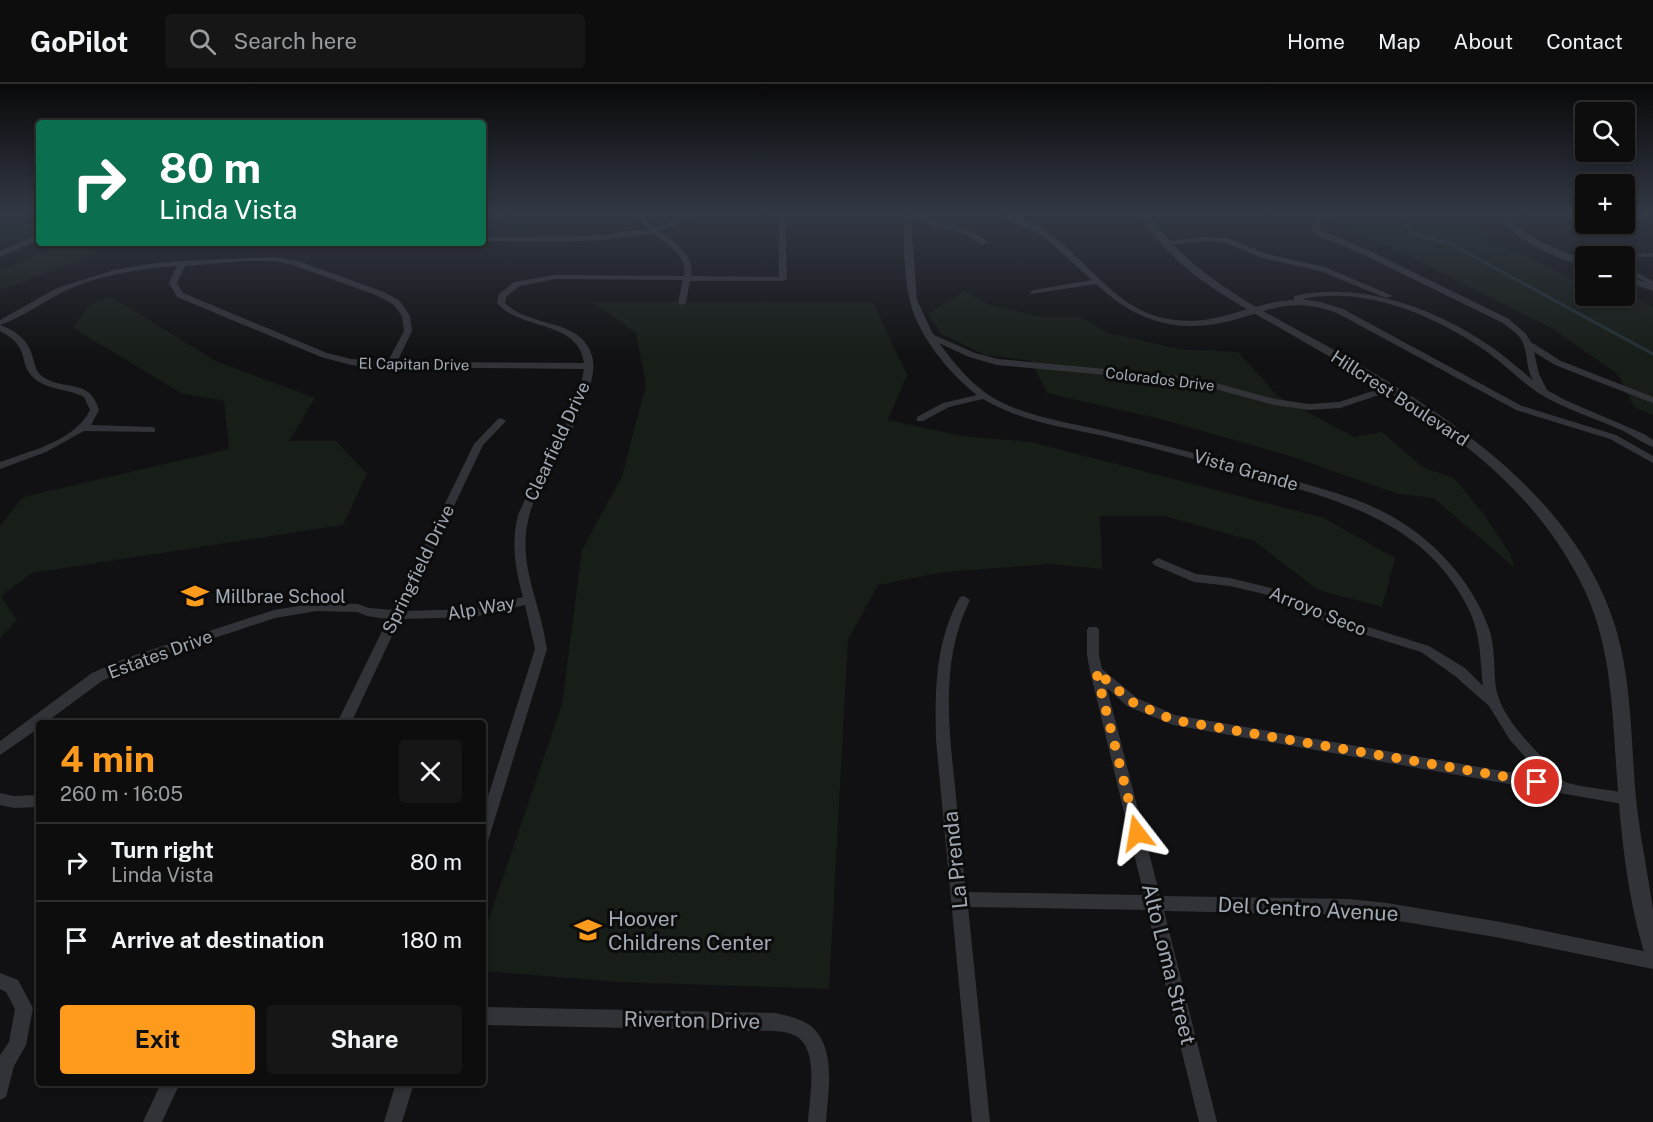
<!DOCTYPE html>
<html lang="en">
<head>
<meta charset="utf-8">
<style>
	:root { --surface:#0d0d0e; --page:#161617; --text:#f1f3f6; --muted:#9a9c9e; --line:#2d2d2e; --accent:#ff9b1c }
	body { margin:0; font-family:"Public Sans",sans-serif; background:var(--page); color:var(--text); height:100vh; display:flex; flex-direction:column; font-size:22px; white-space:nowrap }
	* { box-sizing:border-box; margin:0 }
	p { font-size:20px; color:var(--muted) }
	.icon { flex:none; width:33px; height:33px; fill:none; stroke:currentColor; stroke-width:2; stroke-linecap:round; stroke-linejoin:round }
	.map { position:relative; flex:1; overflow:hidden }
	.panel { position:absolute; left:36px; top:636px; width:450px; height:366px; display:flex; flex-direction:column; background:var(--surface); border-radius:6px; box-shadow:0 3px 9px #0003,0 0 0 2px var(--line) }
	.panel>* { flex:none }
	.top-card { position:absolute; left:36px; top:36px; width:450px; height:126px; border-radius:6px; box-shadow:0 3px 9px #0003,0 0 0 2px var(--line); background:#0b6e4f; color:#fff; overflow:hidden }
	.fabs { position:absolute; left:1575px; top:18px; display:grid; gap:12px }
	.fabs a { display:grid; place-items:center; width:60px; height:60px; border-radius:6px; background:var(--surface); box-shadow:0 3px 9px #0003,0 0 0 2px var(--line); font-size:30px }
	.pin { position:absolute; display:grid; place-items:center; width:51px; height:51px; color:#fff; margin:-26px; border:3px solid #fff; border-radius:50%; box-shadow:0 2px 6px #0007 }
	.me { position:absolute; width:66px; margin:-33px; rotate:346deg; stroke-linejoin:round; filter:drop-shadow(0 0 4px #0008) }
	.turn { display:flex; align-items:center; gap:21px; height:126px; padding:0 24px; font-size:27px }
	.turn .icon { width:78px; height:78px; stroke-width:2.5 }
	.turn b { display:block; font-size:42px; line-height:51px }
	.round { display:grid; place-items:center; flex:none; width:63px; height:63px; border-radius:6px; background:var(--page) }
	.headline { display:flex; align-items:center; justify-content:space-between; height:102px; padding:0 24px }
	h1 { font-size:36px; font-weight:700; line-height:45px; color:var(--accent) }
	.cta { display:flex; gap:12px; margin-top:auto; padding:12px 24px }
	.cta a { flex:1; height:69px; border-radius:6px; background:var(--accent); color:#111; font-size:24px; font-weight:700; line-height:69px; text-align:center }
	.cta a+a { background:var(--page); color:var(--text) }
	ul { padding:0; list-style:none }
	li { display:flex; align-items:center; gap:18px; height:78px; padding:0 24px; border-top:2px solid var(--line) }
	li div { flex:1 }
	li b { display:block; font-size:22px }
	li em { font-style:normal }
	header { display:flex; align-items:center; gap:36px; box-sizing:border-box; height:84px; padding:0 30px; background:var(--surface); border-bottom:2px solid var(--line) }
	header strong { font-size:28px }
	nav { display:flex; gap:33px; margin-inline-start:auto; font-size:21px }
	.search { width:420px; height:54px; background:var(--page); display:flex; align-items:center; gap:15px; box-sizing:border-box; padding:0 21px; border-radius:6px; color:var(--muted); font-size:22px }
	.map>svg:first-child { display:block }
	.green { fill:#171d17 }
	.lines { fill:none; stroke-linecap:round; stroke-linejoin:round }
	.stream { stroke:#263137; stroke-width:3 }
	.minor { fill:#323338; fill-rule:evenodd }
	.tertiary { fill:#323338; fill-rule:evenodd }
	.route { stroke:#ff9b1c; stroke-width:10; stroke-dasharray:0 18 }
	.labels { text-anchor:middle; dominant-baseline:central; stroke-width:6; stroke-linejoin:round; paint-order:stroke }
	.far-street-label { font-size:15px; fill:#a1a9b4; stroke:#0c0c0d }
	.street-label { font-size:18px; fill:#a1a9b4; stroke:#0c0c0d }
	.poi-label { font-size:18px; fill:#a1a9b4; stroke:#0c0c0d; text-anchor:start }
	.near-street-label { font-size:21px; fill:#a1a9b4; stroke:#0c0c0d }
	.near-poi-label { font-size:21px; fill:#a1a9b4; stroke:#0c0c0d; text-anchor:start }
</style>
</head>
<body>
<header>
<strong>GoPilot</strong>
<div class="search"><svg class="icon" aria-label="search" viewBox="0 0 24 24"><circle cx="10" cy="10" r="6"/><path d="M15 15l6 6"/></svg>Search here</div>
<nav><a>Home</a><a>Map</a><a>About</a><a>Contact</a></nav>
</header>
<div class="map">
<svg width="1653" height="1038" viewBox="0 0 1653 1038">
	<rect width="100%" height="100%" fill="#111113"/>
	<path class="green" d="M0,129h39v18l-39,15z
		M483,129l51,5 -7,7 -44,-4z
		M1306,129h164l17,27 52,22 44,23 2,-1 1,12h38l1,-5 28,16v108l-19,-8 -16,-32 -63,-45 -136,-69 -74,-34z
		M59,159h76l-32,7 -103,41v-20z
		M965,207l24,14 54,12h37l28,16 71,16 59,3 40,44 76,41 28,-5 42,36 30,10 29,35 26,39 7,17 -82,-71 -36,-4 -111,-39 -123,-35 -117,-27 -16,-32 -46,-6 -44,-21 -13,-20z
		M111,213l105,64 99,37 -26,43h47l31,33 -24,51 -311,48 -31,23 16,24 -17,18v-112l23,-29 206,-48 -5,-48 -43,-8 -108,-65 17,-24z
		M593,218h280l34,73 -19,45 74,16 69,6 293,76 71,40 -13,49 -64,-17 -64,-49 -90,-25h-64l2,53 -52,-5 -106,8 -66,13 -30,55 -19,349 -211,-7 -135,-11v-35l79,-232 20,-154 40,-74 24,-91 -10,-52z"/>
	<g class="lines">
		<path class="stream" d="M1399,129l13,20 39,11 202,110"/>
		<path class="minor" d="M632,129h7l17,14c12,-4 29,-14 40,-14l-18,12 -18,6c14,12 35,23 31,45l88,1v-64h6l2,66 -4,2h-93l-4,22 -4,2 -4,-2 5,-23 -128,-1 -35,7 -14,11 -1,6c19,19 49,17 71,31 9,6 15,15 17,26 5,33 -42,108 -58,139 -24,57 4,94 12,150l-59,192 -5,2v-31l52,-163 -10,-44 -51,12 -74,2 -49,104h-14l51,-104 -21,-3 -10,-4 -40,-1 -42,7 -139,46 -34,17 -57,42h-6v5l-39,27v-14l92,-68 34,-15 148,-48 43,-7 41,1 11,4 24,2 81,-166 24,-25 3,-1 5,3 -23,24 -79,166 70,-2 49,-12c-8,-29 -12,-53 -5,-82 21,-48 58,-94 66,-146l-215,-2 -18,-2 -30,-8 -144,-60 -8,-14 8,-17c-39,3 -80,9 -116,27 -20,10 -40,25 -61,32 14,5 26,13 31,27 4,9 3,19 12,25 23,15 46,0 56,33l-8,15 61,2 3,1v4l-71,-1 -38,21 -46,17v-7c30,-11 75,-21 90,-52l-6,-13c-15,-8 -36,-7 -49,-18 -19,-16 -2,-31 -35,-48v-11l57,-32 57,-18 34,-6 35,-3 91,-4 24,4 86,31 16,9 10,15 2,15 -15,31 187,1c-5,-43 -63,-32 -87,-60l2,-9 15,-12 41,-7 129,1c4,-21 -17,-31 -31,-43 -56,11 -113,9 -170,8v-4l109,-1 57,-7zM245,177h29l19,4 85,31 16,9 8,11 2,15 -16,30 -37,-2 -24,-6 -144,-60 -6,-10 8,-17z
			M904,129h6l62,18 17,12 -7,2 -16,-10 -55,-17 6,82 15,32 2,3 41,18 23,6 195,18 82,22 34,5 30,-2 49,-16h6v4l-54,18 -31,2 -35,-5 -81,-22 -196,-18 -28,-8 -30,-14c17,23 36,46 62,59 32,16 69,21 104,29 60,14 120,30 180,47 36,11 73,19 106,38 42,23 80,64 97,110 8,20 5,41 8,62 6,31 34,56 54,77 4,5 10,14 15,17 9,4 51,9 63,11l5,2 2,4 -2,4 -5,2 -455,-80 -46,-19 -20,-18 53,208 189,3 38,4 114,19 152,31v16l-152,-31 -114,-19 -38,-4 -185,-4 53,211h-18l-52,-212 -179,-3 22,215h-18l-36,-382c-1,-50 -1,-98 24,-143l4,-1 6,4c-29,58 -22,123 -15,186 3,35 7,70 11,106l178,3 -54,-224 -3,-16v-25l2,-3h8l2,3v25l3,14 35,29 38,17 369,63 -34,-38 -21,-34 -34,-30 -34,-24 -90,-28 -67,-30 -34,-8 -36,-4 -40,-17 -2,-3 6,-4 38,16 34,4 41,10 68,30 90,28 36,22 18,18c-3,-27 -2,-51 -14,-76 -42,-88 -130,-110 -216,-134 -49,-15 -99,-28 -149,-40 -42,-9 -84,-15 -121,-37l-34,8 -26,14h-6v-4l26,-14 34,-8c-27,-20 -60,-61 -67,-94 -7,-28 -6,-60 -6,-88z
			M992,129c73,0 102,87 167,104 56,14 86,-15 135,-17v-4c68,-15 140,12 196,50 15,10 29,23 43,34 -7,-11 -5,-25 -10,-37 -3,-8 -13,-14 -20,-20l-141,-69 -45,-19 -6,-7 8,-15h6l-6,15 4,3 45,19 141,69 17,15 5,8 30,19 92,36v6l-3,-1 -95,-37 -21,-13 5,22 8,16 18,10 79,34 9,6v7c-11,-4 -21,-12 -32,-17 -28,-13 -58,-21 -84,-38 -19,-13 -35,-30 -54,-43 -52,-35 -118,-63 -181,-50l19,3 22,7 179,97 94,29 37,21v7l-43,-24 -94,-29 -179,-97c-47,-17 -67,-2 -111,9 -53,12 -92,-3 -130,-38l-65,10 -1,-2 4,-2 58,-10 -49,-44z
			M1208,153l22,2 37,15 58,13 68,29 -7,2 -66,-27 -58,-13 -36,-15 -18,-2 -42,4 -4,-2 4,-2z
			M1653,169v4l-47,-1 4,-2z
			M1624,182l29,15v5l-29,-15z
			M0,709l14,3 25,-1v12l-25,1 -14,-3z
			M0,889l18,7 15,28 -7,37 -12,21 -8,31 -6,3v-45l9,-13 6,-33 -9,-17 -6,-3z
			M483,923l293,6c12,3 26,6 35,13 26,22 17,67 15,96h-18c1,-23 11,-67 -9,-84 -7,-5 -15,-6 -23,-7l-293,-6z
			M161,999h19l-18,39h-19z
			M396,999h18l-12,39h-18z"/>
		<path class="tertiary" d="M1140,129h8c44,68 127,103 195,142 111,64 234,144 273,274 16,54 15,115 20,170 4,38 12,74 17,111 0,16 0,33 0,49l-7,-3 -3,-7c-16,-56 -22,-113 -26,-171 -5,-68 -5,-136 -37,-197 -61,-120 -181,-184 -293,-249 -54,-31 -117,-62 -147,-119z
			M1501,129h8l1,8 27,19 49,21v6c-31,-9 -59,-22 -83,-43z
			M39,150v6l-39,17v-6z
			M1624,191l29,10v6l-29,-10z"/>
	</g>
	<linearGradient id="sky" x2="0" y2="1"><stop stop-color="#09090a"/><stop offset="0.47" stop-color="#323844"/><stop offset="1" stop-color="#323844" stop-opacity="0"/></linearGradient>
	<rect width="1653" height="274" fill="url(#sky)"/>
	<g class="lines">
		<path class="route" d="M1137,749l-41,-162 36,31 41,18 364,62"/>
	</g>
	<defs>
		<symbol id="school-bare" viewBox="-9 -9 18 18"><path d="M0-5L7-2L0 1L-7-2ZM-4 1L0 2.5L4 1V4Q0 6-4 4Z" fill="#ff9b1c" stroke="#0c0c0d" stroke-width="2.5" paint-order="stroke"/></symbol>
	</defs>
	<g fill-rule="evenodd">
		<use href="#school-bare" x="176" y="493" width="38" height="38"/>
		<use href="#school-bare" x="569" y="827" width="38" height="38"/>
	</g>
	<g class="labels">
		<g class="far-street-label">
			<text transform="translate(414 280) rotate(1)">El Capitan Drive</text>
			<text transform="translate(1160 295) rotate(7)">Colorados Drive</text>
		</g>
		<g class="street-label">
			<text transform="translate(1400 314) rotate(33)">Hillcrest Boulevard</text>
			<text transform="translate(557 357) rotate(-65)">Clearfield Drive</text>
			<text transform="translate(1246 386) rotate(16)">Vista Grande</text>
			<text transform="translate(418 485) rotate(-64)">Springfield Drive</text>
			<text transform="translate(481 524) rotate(-10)">Alp Way</text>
			<text transform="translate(1318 527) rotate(22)">Arroyo Seco</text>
			<text transform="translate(160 570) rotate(-20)">Estates Drive</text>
		</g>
		<g class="poi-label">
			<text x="215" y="512">Millbrae School</text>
		</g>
		<g class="near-street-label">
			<text transform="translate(955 776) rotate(-96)">La Prenda</text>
			<text transform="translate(1308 825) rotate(3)">Del Centro Avenue</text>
			<text transform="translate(1169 880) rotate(76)">Alto Loma Street</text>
			<text transform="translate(692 936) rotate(1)">Riverton Drive</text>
		</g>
		<g class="near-poi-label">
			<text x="608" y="834">Hoover<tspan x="608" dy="24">Childrens Center</tspan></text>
		</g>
	</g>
</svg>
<div class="fabs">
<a><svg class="icon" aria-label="search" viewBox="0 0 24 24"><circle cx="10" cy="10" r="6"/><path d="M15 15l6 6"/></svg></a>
<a>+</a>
<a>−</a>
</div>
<div class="pin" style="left:1537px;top:698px;background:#d93025"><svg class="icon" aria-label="arrive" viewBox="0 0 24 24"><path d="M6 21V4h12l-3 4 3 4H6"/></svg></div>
<svg class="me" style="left:1137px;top:749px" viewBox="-20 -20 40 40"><path d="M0-17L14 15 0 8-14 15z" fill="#ff9b1c" stroke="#fff" stroke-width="4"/></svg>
<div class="top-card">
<div class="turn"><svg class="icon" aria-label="right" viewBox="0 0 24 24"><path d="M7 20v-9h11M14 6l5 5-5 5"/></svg><div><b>80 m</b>Linda Vista</div></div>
</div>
<section class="panel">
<div class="headline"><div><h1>4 min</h1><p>260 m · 16:05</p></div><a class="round"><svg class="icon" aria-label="close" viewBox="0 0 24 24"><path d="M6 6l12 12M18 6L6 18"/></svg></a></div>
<ul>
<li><svg class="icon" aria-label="right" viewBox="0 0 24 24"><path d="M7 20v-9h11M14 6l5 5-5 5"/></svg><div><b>Turn right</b><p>Linda Vista</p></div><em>80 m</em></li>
<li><svg class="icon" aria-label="arrive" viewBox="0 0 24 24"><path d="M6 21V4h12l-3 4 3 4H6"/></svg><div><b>Arrive at destination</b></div><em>180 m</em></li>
</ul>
<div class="cta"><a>Exit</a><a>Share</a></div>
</section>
</div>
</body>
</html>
